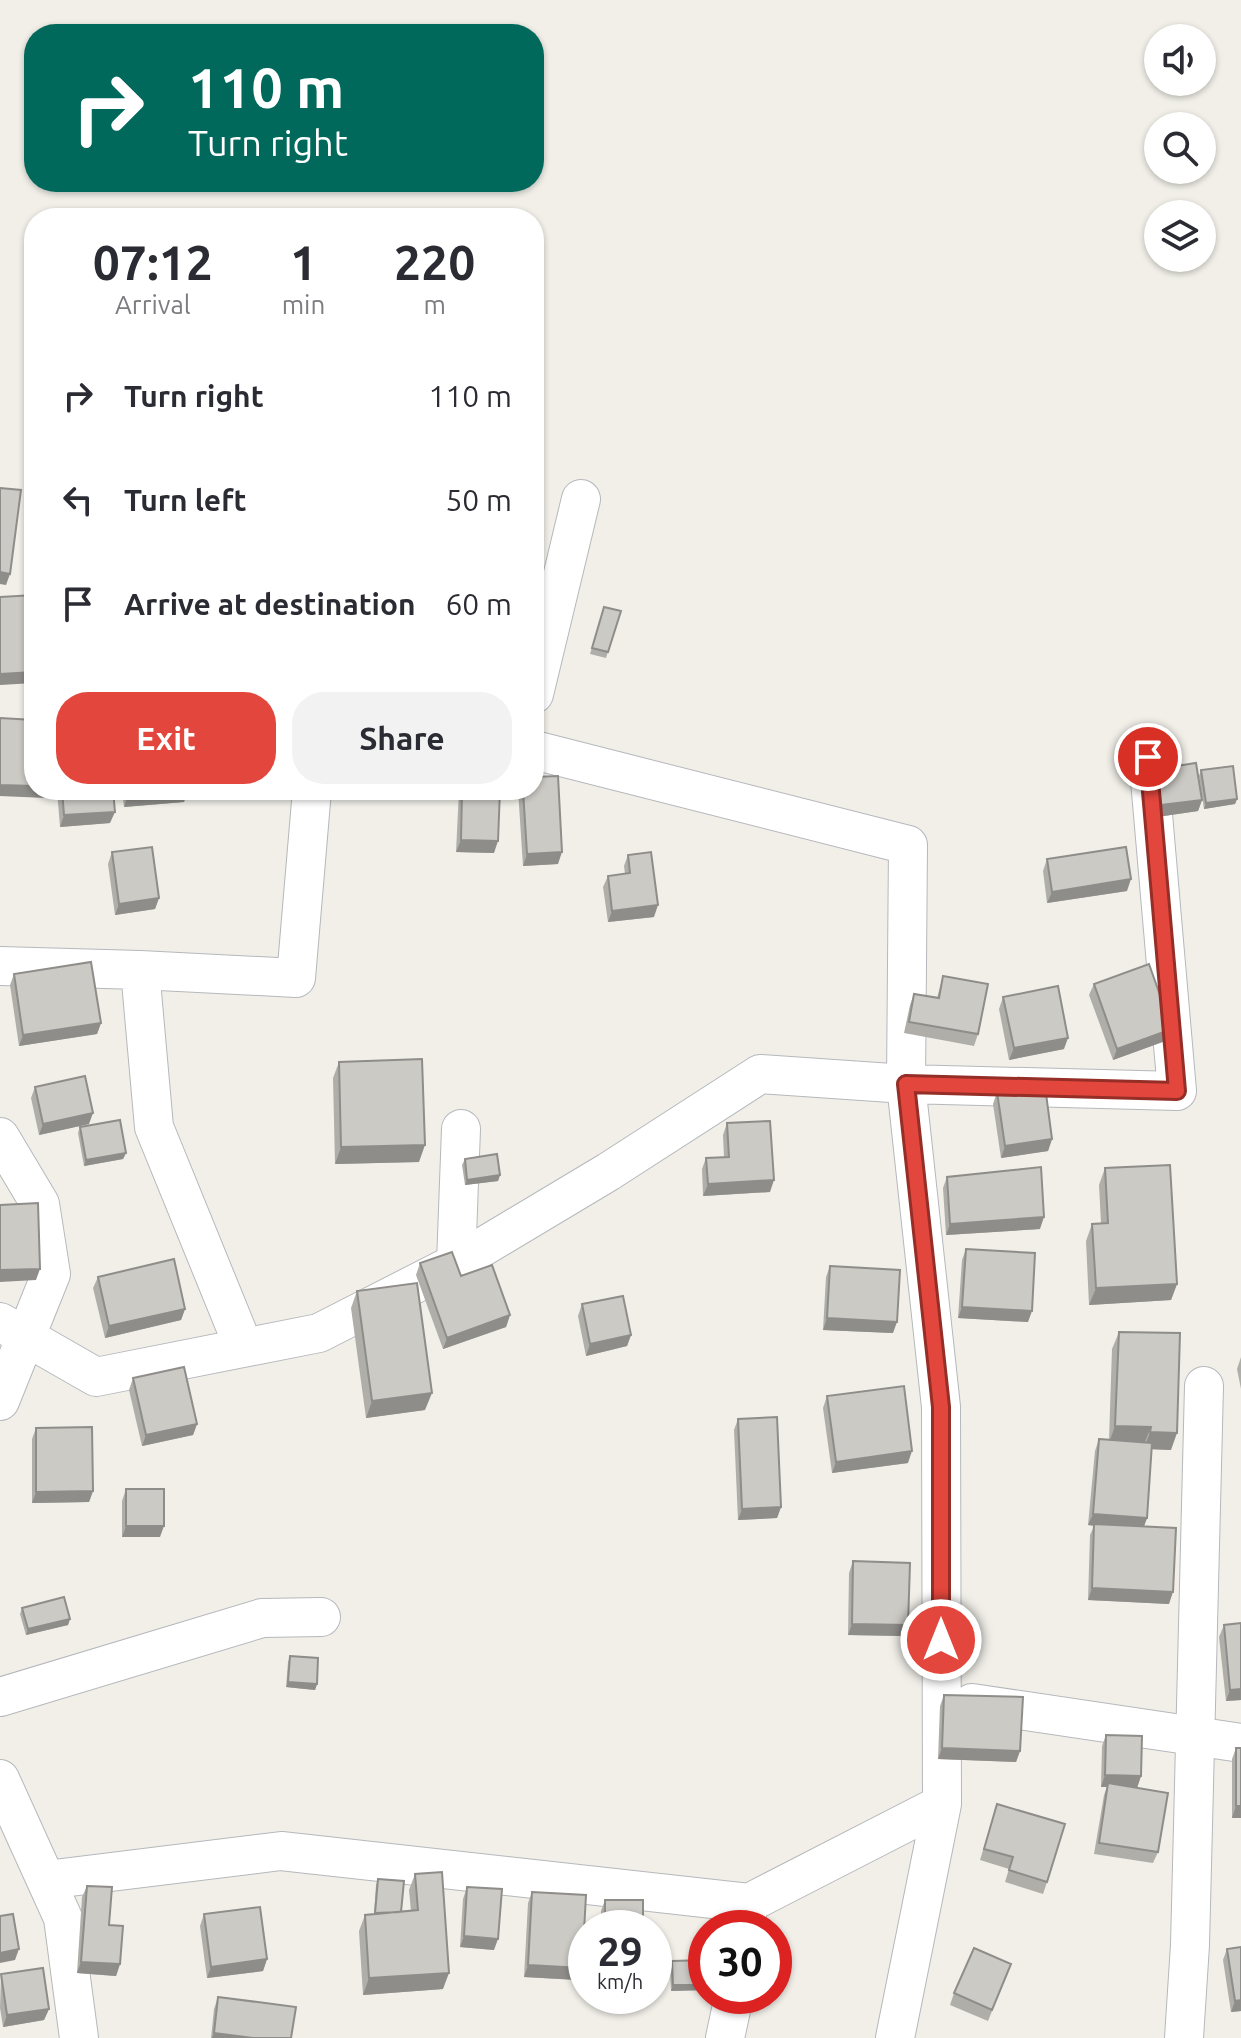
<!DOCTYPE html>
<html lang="en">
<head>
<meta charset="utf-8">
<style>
	:root { --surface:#fff; --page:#f2f2f3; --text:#2b2b33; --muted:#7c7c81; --accent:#e3463c }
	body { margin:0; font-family:Ubuntu,sans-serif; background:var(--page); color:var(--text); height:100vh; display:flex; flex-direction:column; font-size:30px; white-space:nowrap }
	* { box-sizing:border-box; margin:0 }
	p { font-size:26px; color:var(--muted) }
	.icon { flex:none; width:44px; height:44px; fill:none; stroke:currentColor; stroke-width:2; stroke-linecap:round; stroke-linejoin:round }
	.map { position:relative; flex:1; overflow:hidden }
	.details { position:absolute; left:24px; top:208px; width:520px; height:592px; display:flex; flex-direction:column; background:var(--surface); border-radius:32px; box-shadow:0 2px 6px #0004 }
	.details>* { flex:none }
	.top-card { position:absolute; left:24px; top:24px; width:520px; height:168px; border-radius:32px; box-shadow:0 2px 6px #0004; background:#00695c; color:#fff; overflow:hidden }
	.tools { position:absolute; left:1144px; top:24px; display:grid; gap:16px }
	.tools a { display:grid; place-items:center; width:72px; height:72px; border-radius:50%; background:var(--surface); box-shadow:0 2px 6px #0004; font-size:40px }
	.speed { position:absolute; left:568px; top:1910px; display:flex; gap:16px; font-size:40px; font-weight:700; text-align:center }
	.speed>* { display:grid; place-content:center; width:104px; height:104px; border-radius:50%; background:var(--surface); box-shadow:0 2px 6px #0004; line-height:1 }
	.speed small { font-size:20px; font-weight:400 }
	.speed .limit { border:12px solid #d22; background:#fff; color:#111 }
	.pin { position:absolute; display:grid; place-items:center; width:68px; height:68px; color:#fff; margin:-34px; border:4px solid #fff; border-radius:50%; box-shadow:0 2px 8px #0007 }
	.me { position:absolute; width:88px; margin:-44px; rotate:0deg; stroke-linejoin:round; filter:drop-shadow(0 0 6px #0008) }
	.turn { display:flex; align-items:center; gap:28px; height:168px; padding:0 32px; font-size:36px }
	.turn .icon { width:104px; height:104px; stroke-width:2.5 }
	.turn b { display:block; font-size:56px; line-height:68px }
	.eta { display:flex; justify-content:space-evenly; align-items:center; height:136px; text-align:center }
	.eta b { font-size:48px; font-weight:700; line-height:56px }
	.cta { display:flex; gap:16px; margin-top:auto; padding:16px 32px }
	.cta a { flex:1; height:92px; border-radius:32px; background:var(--accent); color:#fff; font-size:32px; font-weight:700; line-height:92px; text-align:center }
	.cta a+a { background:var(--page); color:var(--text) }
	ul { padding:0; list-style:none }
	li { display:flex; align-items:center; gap:24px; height:104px; padding:0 32px }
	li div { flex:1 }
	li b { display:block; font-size:30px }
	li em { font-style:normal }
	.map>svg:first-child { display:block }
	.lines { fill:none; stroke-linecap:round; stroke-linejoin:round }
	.minor-casing { stroke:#b5b8bc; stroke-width:40 }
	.minor { stroke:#fff; stroke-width:38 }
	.wall { fill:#afaea9 }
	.shaded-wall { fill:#8f8d8a }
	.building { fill:#cccac5; stroke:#8f8d8a; stroke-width:2 }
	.route-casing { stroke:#942e27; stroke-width:20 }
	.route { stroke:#e3463c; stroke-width:14 }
</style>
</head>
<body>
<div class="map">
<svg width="1241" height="2038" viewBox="0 0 1241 2038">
	<rect width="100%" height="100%" fill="#f1efe8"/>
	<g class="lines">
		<defs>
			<path id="minor" d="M534,694l47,-195
				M0,966l140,4 14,157 90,221
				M140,970l156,8 16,-188
				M0,1137l40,67 11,70 -51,127
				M456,1263l152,-91 152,-98 146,10 2,-239 -374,-95
				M0,1322l96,55 223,-44 137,-70 5,-134
				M0,1697l262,-79 59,-1
				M972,1703l269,40
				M0,1779l63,139 16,120
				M46,1880l235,-29 468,52
				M745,1928l4,-25 193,-99 -1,-397 -35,-323 271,7 -29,-334
				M725,2038l9,-42
				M895,2038l47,-234
				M1184,2038l6,-93 14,-559"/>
		</defs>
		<use href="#minor" class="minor-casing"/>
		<use href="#minor" class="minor"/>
	</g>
	<path class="wall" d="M621,611l-15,47 -16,-4 12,-41z
		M1156,769l46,31 -4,11 -41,6 -5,-36z
		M1201,770l36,29 -2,5 -31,5 -5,-33z
		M57,790h56l-3,33 -50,4z
		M122,790h66l-4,12 -60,5z
		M459,790h41l-6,63 -38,-1z
		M518,790h16l24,74 -35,2z
		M112,852l47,46 -4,11 -40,6 -7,-51z
		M628,855l26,62 -46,5 -5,-35 5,-11 17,-2 -1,-8z
		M1047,859l80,32 -80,12 -4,-32z
		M14,974l87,49 -4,11 -78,12 -9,-61z
		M943,976l35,58 -4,12 -70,-13 6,-28 4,-11 23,4z
		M1094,984l78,45 -4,11 -55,20 -24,-65z
		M1003,997l61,52 -55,11 -10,-51z
		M339,1062l80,100 -84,2 -2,-86z
		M35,1087l54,37 -50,11 -8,-37z
		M997,1092l55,47 -4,12 -47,7 -8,-54z
		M727,1123l43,69 -67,4 -1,-27 4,-11 18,-1 -1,-22z
		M80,1127l46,26 -3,6 -39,7 -6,-33z
		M465,1159l35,16 -2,6 -33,4 -3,-20z
		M1105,1168l72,116 -6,16 -82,5 -3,-64 6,-17 9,-1 -2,-38z
		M947,1177l93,52 -94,6 -3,-47z
		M966,1249l62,73 -70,-4 4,-58z
		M420,1263l41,13 49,39 -4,12 -63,22 -27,-74z
		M830,1266l63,67 -70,-3 3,-53z
		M98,1277l87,32 -4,11 -76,18 -12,-50z
		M357,1291l68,119 -59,8 -15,-110z
		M582,1304l49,31 -4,11 -41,10 -8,-40z
		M1119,1332l52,118 -19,-1 -5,69 -3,8 25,78 -81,-4 2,-65 4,-9 -6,-1 7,-74 4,-12 10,1 3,-91z
		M1241,1357v32l-4,-20z
		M133,1378l64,46 -4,11 -51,11 -13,-56z
		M827,1396l81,67 -76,10 -9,-65z
		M738,1419l43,88 -4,11 -39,2 -4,-90z
		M36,1428l57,63 -4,11 -57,1v-64z
		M126,1489l34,48h-38v-36z
		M853,1561l55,64 -4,11 -56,-1 1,-62z
		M22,1608l48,11 -2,6 -42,10 -6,-21z
		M1224,1625l17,75 -15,1 -7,-64z
		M290,1656l27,28 -2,6 -29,-3 2,-25z
		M944,1695l76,56 -4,11 -78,-3 2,-53z
		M1106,1735l35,41 -4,12 21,64 -5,11 -59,-9 10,-59 3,-8h-6l1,-41z
		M1236,1748l5,70h-9v-59z
		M997,1804l50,78 -4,12 -38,-12 4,-13 -29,-9z
		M415,1874l28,115 -80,6 -4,-64 6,-16 9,-1 2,-29 2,-6 23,33 10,-1 -2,-21z
		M87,1886l22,39 11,39 -4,12 -39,-3 5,-76z
		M467,1887l27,63 -34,-3 3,-48z
		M532,1892l46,88 -54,-3 4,-74z
		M605,1900l38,28h-42v-17z
		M204,1914l63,45 -4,12 -56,7 -7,-52z
		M1241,1947v64l-10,1 -8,-52 4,-11z
		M672,1961l34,29 -35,1 -1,-24z
		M1011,1964l-23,57 -38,-16 4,-12z
		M1,1974l48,35 -5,11 -41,7 -3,-19z
		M218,1997l73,41h-80l3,-29z"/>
	<path class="shaded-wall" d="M0,572l10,2 -4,11 -6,-1z
		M34,672v11l-34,2v-11z
		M0,785l34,1v4h15l-3,8 -46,-2z
		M188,790l-4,12 -60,5 4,-11z
		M1237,799l-2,5 -31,5 2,-6z
		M1202,800l-4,11 -41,6 4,-12z
		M115,812l-5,11 -50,4 4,-12z
		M461,840l37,1 -4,12 -38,-1z
		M562,852l-4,12 -35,2 4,-12z
		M1131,879l-4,12 -80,12 5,-11z
		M159,898l-4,11 -40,6 4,-11z
		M658,905l-4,12 -46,5 4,-11z
		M101,1023l-4,11 -78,12 4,-11z
		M1172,1029l-4,11 -55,20 4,-11z
		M1068,1038l-4,11 -55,11 5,-12z
		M93,1113l-4,11 -50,11 4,-11z
		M1052,1139l-4,12 -47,7 4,-12z
		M425,1145l-6,17 -84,2 6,-17z
		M126,1153l-3,6 -39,7 2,-6z
		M500,1175l-2,6 -33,4 2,-5z
		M774,1180l-4,12 -67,4 5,-12z
		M1044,1217l-4,12 -94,6 4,-11z
		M40,1269l-4,11 -36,2v-12z
		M1177,1284l-6,16 -82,5 7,-17z
		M962,1307l70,4 -4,11 -70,-4z
		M185,1309l-4,11 -76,18 4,-12z
		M510,1315l-4,12 -63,22 4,-11z
		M827,1318l70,4 -4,11 -70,-3z
		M631,1335l-4,11 -41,10 4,-12z
		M432,1393l-7,17 -59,8 6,-17z
		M197,1424l-4,11 -51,11 4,-11z
		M1115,1426l36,1 -7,17 -35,-1z
		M1150,1432l27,1 -6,17 -27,-1z
		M912,1451l-4,12 -76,10 4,-11z
		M93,1491l-4,11 -57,1 4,-11z
		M781,1507l-4,11 -39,2 4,-11z
		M1093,1514l54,4 -4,11 -55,-4z
		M126,1526h38l-4,11h-38z
		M1092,1588l81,4 -4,12 -81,-4z
		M70,1619l-2,6 -42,10 2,-6z
		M852,1624l56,1 -4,11 -56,-1z
		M288,1682l29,2 -2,6 -29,-3z
		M1241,1689v11l-15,1 4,-11z
		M942,1748l78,3 -4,11 -78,-3z
		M1105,1775l36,1 -4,12 -29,-5 -1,4h-6z
		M1236,1806h5v12h-9z
		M464,1936l34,3 -4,11 -34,-3z
		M19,1949l-4,11 -15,3v-10z
		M267,1959l-4,12 -56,7 4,-11z
		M81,1962l39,2 -4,12 -39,-3z
		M528,1965l54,3 -4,12 -54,-3z
		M449,1973l-6,16 -80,6 6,-17z
		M673,1985h33v5l-35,1z
		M1241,2000v11l-10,1 4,-11z
		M49,2009l-5,11 -41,7 4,-12z
		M214,2033l39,5h-41z"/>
	<path class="building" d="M0,488l21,2 -11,84 -10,-2z
		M34,595v77l-34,2v-77z
		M604,607l17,4 -13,41 -16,-4z
		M0,718l34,2v66l-34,-1z
		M1196,763l6,37 -41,5 -5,-36z
		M1233,766l4,33 -31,4 -5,-33z
		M558,776l4,76 -35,2 -4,-64h11v-13z
		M62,790h51l2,22 -51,3z
		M128,790h60l-60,6z
		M462,790h38l-2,51 -37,-1z
		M152,847l7,51 -40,6 -7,-52z
		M1126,847l5,32 -79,13 -5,-33z
		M651,852l7,53 -46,6 -4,-35 22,-3 -2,-18z
		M91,962l10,61 -78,12 -9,-61z
		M1149,964l23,65 -55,20 -23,-65z
		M943,976l45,8 -10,50 -69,-12 5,-28 25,4z
		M1058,986l10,52 -54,10 -11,-51z
		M422,1059l3,86 -84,2 -2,-85z
		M85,1076l8,37 -50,11 -8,-37z
		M1045,1086l7,53 -47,7 -8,-54z
		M120,1120l6,33 -40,7 -6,-33z
		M770,1121l4,59 -66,4 -2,-26 23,-1 -2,-34z
		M497,1154l3,21 -33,5 -2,-21z
		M1170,1165l7,119 -81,4 -4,-64 16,-1 -3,-55z
		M1041,1167l3,50 -94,7 -3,-47z
		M38,1203l2,66 -40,1v-65z
		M966,1249l69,4 -3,58 -70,-4z
		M452,1252l9,24 31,-11 18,50 -63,23 -27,-75z
		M174,1259l11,50 -76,17 -11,-49z
		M830,1266l70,4 -3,52 -70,-4z
		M417,1283l15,110 -60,8 -15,-110z
		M623,1296l8,39 -41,9 -8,-40z
		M1119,1332l61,1 -3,100 -27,-1 1,-5 -36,-1z
		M184,1367l13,57 -51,11 -13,-57z
		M904,1386l8,65 -76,11 -9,-66z
		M777,1417l4,90 -39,2 -4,-90z
		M92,1427l1,64 -57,1v-64z
		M1099,1439l53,4 -5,75 -54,-4z
		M126,1489h38v37h-38z
		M1094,1524l82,4 -3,64 -81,-4z
		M853,1561l57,2 -2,62 -56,-1z
		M64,1597l6,22 -42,10 -6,-21z
		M1241,1623v66l-11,1 -6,-65z
		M290,1656l28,2 -1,26 -29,-2z
		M944,1695l79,2 -3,54 -78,-3z
		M1106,1735l36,1 -1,40 -36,-1z
		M1236,1748h5v58h-5z
		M1108,1783l60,10 -10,59 -59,-9z
		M997,1804l68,20 -18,58 -38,-12 4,-13 -29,-8z
		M442,1872l7,101 -80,5 -4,-63 53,-5 -3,-36z
		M378,1879l26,2 -3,31 -26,1z
		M87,1886l25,1 -3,38 14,1 -3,38 -39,-2z
		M467,1887l35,2 -4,50 -34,-3z
		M532,1892l54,3 -4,73 -54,-3z
		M605,1900h38v28h-38z
		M260,1907l7,52 -56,8 -7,-53z
		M13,1914l6,35 -19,4v-37z
		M1241,1947v53l-6,1 -8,-52z
		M974,1948l37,16 -19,46 -38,-17z
		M706,1960v25h-33l-1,-24z
		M43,1968l6,41 -42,6 -6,-41z
		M218,1997l78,10 -5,31h-38l-39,-5z"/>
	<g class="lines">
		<defs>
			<path id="route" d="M941,1640v-233l-35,-323 271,7 -29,-334"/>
		</defs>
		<use href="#route" class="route-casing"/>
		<use href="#route" class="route"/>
	</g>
</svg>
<div class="tools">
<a><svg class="icon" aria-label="sound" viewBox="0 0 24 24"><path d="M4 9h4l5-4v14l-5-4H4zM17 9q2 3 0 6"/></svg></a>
<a><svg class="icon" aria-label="search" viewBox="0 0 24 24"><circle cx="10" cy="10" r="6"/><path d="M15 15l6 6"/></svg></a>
<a><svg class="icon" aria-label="layers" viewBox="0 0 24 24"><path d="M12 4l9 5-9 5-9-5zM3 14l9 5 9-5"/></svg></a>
</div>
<div class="speed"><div>29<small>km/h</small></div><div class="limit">30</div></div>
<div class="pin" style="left:1148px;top:757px;background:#d93025"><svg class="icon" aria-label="arrive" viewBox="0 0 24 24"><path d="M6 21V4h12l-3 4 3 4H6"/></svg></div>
<svg class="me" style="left:941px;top:1640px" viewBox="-20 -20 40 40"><circle r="17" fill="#e3463c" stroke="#fff" stroke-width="3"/><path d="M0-11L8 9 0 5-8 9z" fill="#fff"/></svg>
<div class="top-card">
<div class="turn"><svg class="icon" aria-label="right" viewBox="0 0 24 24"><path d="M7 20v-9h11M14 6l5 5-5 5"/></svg><div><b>110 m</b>Turn right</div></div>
</div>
<section class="details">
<div class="eta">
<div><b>07:12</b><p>Arrival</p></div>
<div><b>1</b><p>min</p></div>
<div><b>220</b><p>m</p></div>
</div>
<ul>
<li><svg class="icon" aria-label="right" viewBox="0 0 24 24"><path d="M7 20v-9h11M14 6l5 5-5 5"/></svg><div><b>Turn right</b></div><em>110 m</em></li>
<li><svg class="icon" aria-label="left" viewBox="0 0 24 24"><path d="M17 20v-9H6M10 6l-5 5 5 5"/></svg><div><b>Turn left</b></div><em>50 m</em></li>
<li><svg class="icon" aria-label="arrive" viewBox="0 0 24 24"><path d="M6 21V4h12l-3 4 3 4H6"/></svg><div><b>Arrive at destination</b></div><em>60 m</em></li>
</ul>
<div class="cta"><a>Exit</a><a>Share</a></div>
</section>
</div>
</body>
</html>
